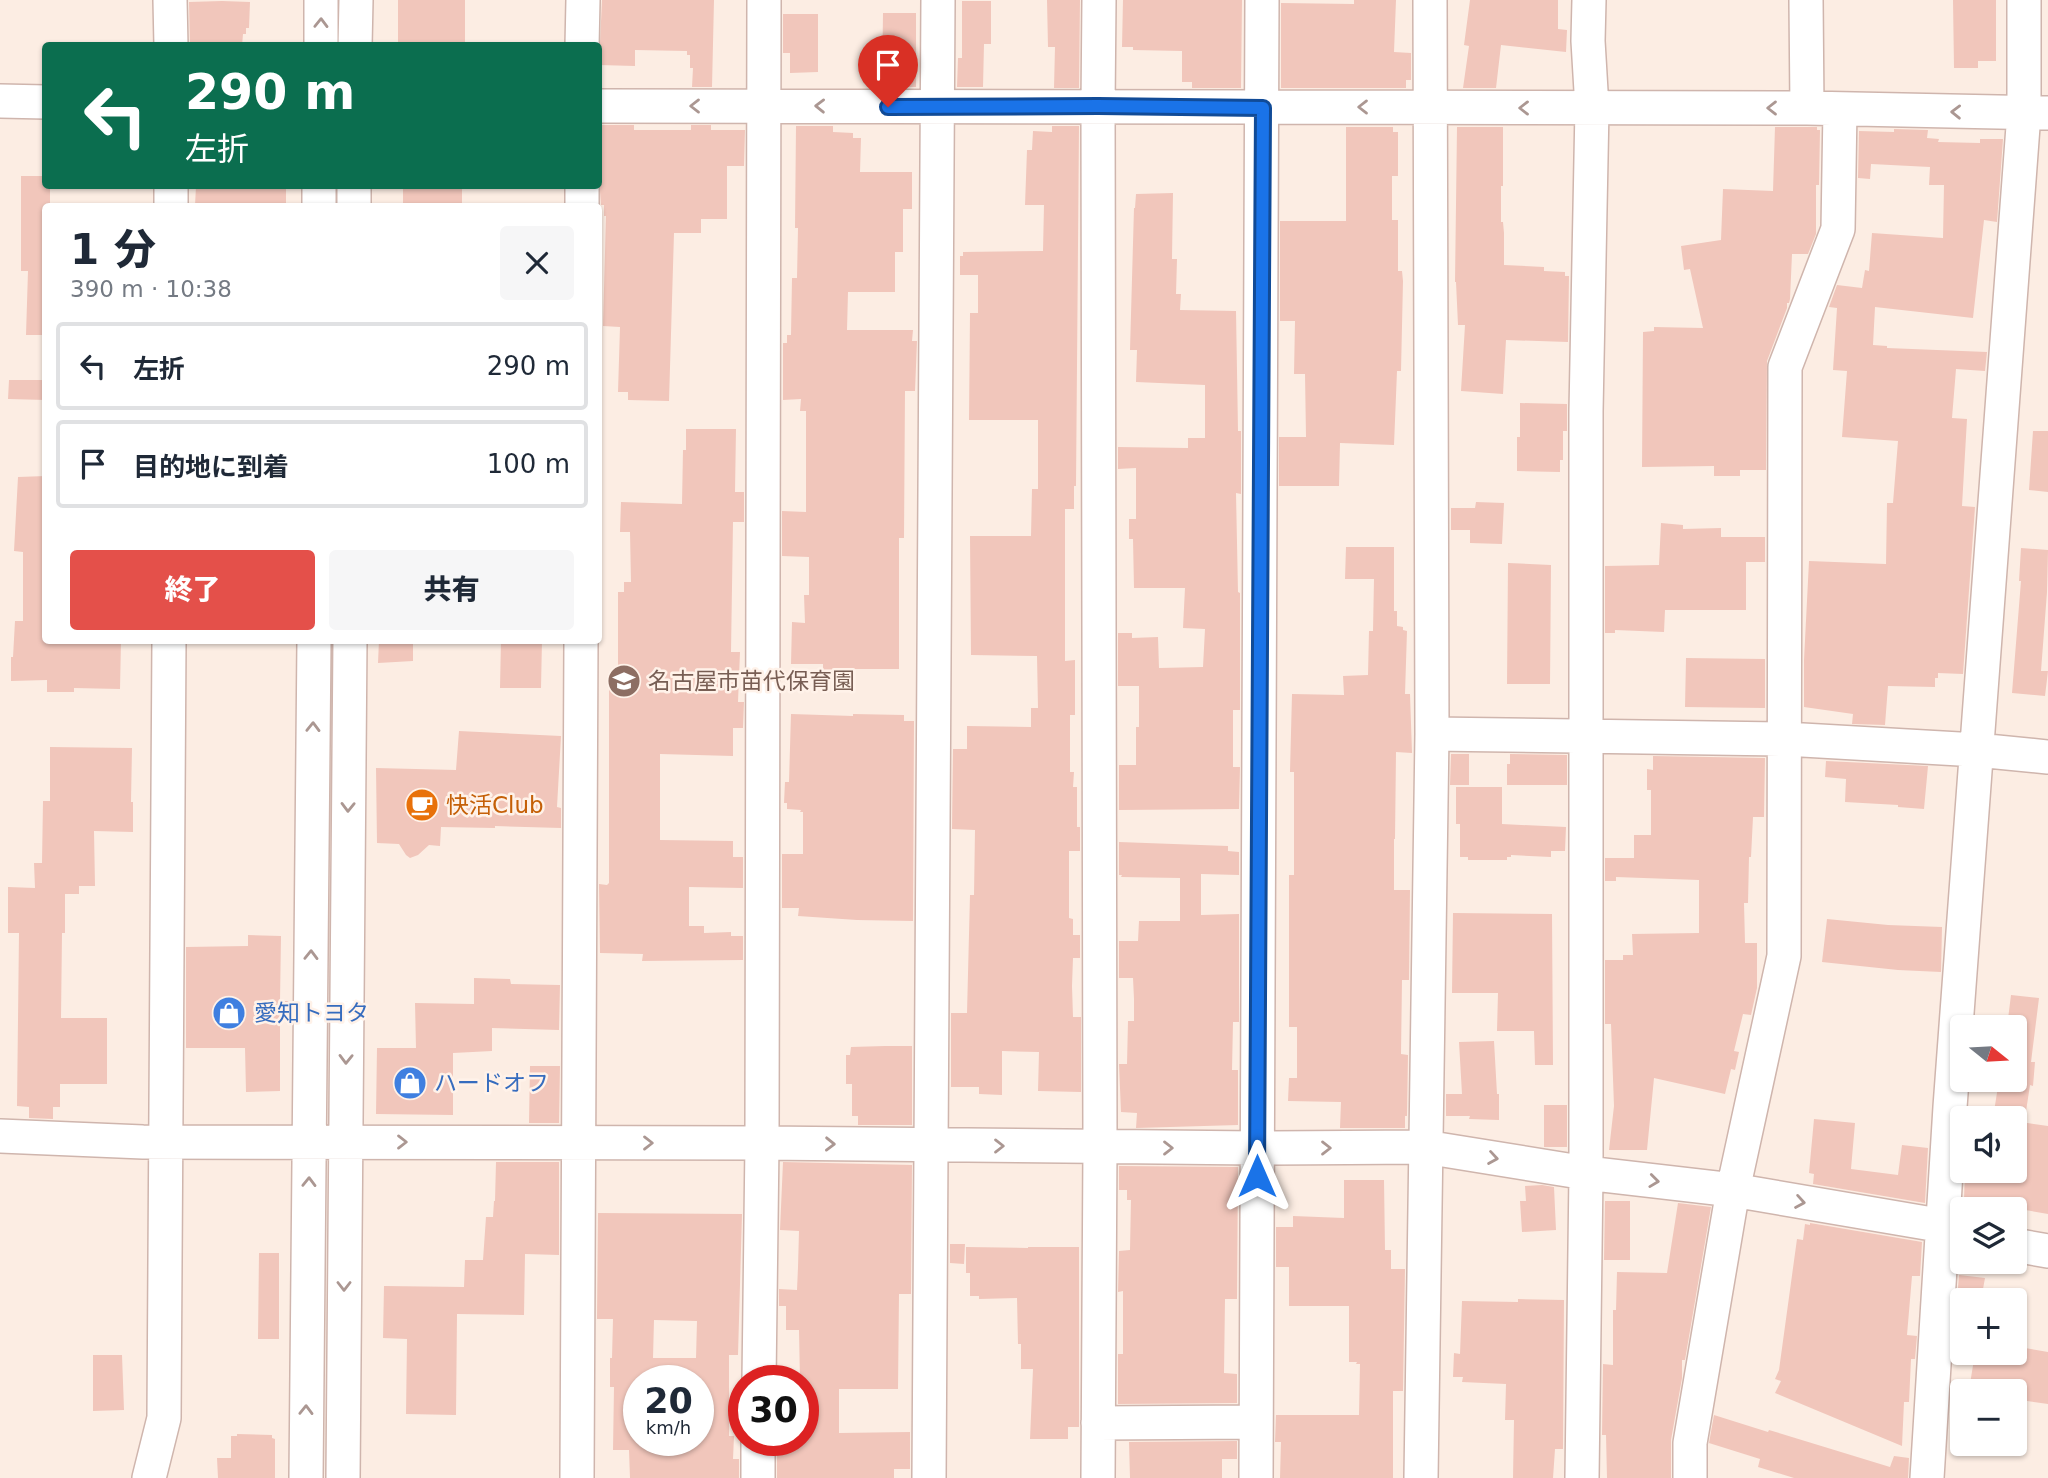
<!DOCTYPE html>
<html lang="ja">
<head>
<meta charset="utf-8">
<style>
	:root { --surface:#fff; --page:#f6f6f7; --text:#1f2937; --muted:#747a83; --line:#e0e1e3; --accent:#e4504a }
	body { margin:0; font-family:"DejaVu Sans","Noto Sans JP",sans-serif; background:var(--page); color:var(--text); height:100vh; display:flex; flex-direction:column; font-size:26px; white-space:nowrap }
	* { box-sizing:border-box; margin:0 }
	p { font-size:23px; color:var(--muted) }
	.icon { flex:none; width:38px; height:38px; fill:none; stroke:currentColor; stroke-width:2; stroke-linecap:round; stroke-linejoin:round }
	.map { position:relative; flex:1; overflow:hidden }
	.sheet { position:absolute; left:42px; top:203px; width:560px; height:441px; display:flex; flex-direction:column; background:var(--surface); border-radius:7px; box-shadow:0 2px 5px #0004 }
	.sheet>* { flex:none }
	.banner { position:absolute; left:42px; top:42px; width:560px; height:147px; border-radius:7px; box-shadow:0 2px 5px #0004; background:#0b6e4f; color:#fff; overflow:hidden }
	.needle { width:46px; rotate:108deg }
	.fabs { position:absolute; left:1950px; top:1015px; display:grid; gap:14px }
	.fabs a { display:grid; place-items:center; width:77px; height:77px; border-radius:7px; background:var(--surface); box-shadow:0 2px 5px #0004; font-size:35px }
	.speed { position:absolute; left:623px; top:1365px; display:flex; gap:14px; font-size:35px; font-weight:700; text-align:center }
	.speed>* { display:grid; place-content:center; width:91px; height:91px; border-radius:50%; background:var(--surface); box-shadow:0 2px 5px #0004; line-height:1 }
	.speed small { font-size:18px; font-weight:400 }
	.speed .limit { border:10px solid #d22; background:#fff; color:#111 }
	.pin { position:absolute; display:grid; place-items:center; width:60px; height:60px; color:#fff; margin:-72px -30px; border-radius:50% 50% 50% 0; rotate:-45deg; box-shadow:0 0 7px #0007 }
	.pin .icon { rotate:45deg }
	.me { position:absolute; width:77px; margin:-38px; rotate:0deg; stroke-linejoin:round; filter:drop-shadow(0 0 5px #0008) }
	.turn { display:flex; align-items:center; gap:24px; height:147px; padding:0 28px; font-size:32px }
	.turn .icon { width:91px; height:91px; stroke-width:2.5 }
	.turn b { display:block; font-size:49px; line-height:60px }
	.round { display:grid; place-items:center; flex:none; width:74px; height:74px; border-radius:7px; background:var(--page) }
	.head { display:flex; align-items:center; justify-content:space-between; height:119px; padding:0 28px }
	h1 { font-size:42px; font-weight:800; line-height:52px }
	.primary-button { display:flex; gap:14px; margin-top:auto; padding:14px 28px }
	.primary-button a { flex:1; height:80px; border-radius:7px; background:var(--accent); color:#fff; font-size:28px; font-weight:800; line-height:80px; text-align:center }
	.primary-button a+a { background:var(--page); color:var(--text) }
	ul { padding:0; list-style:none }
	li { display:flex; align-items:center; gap:21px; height:88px; margin:0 14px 10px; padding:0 14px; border:4px solid var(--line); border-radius:7px }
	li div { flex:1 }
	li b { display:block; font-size:26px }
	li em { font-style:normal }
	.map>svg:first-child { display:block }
	.building { fill:#f1c6bb; fill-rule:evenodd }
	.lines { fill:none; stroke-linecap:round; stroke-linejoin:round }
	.minor-casing { stroke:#cfb5ad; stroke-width:36 }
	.minor { stroke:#fff; stroke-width:33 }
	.oneway { stroke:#ab9792 }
	.route-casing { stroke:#114b97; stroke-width:18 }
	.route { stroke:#1a73e8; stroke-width:12 }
	.labels { text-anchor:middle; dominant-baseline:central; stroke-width:5; stroke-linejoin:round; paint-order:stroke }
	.education-label { font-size:23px; fill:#785e54; stroke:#fff2e9; text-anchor:start }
	.food-label { font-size:23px; fill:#c56008; stroke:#fff2e9; text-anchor:start }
	.shop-label { font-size:23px; fill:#366cbe; stroke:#fff2e9; text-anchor:start }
</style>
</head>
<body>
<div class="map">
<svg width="2048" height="1478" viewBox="0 0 2048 1478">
	<rect width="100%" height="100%" fill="#fcede3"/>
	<path class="building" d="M398,0h67v46h-67z
		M602,0h112l-2,87h-20l1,-19h-3v-13h-3v-4l-52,-1v16l-36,-1z
		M1047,0h33l-1,88h-25l1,-41h-7z
		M1123,0h119l-1,88h-49v-6h-10v-31l-49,-1v-3h-11z
		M1354,0h42l-2,52 17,1v27h-5v8h-125v-85l73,1z
		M1470,0h88v29l9,1 -1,22 -65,-7 -5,43h-33l6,-42 -5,-1z
		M1953,0h43v61h-18v7h-24z
		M222,1l28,1 -1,26h-3v6h-3l-1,12h-52l-1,-44z
		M962,1h29v43h-7l-1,43h-26l1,-29h4z
		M883,13h33v74h-34z
		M783,14h35v58l-28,1v-20h-7z
		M601,125h33v5h57v-5h20v5h34l-1,36h-17v53h-26v14h-27l-5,168 -41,-1v-8h-10l2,-65 -17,-1 3,-110h-2v-11h-3l-2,-26z
		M796,126h37v6l20,1v5h8l-1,34h52v37h-9v43h-8v40h-47l-1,38h66l-1,11h5l-2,50h-10l-1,147h-5v131h-54v4l-22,-1v-8h-32l1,-42 13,1 -1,-28h5v-38l-27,-1v-45l24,1v-101h-6l1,-12 -18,1v-57h4v-8h4l1,-57h5l1,-50h-3z
		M1052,126h27l-3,360h-2v23h-9v152l10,-1v55h-5v57h4l-1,15h4v40h3v24h-11v67l4,1v16h7v23h-7l-1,28 1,31h8v75l-43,-1 1,-39 -37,-1v44l-23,-1v-7h-28v-74h16l3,-118h4l1,-65 -23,-1 1,-80h14v-23l64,1v-19h7l-1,-52 -66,-1 -1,-119h61l1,-47h6v-69h-69l1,-107h8v-38h-18v-19h3v-4l80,-1 1,-46h-19l2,-55h5l1,-19 19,1z
		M1346,127h47v5h5v44h-6v44h6v51h4l1,10 -2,90h-4l-3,74 -54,-2 -1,43h-60v-49h27l-1,-63h-11l1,-53h-15v-100h66z
		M1457,127h46v59h-2v36h2l1,11v32l40,2v4l21,1v4h4l-1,66 -62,-2 -3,54 -42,-3 4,-66h-7l-2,-43h-1z
		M1775,127h42v3h3l-1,55h-3v49l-8,20h-16l-2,45 -1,4h-2v5l-20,53 -1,109h-26v6h-26v-10l-72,1 1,-135 11,-1v-4l49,1 -13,-59 -6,1 -3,-24 40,-6 2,-51 50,2z
		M1894,129l34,1 -1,8 12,1 -1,3 42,1v-4h23l-6,83 -13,-2 -11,98 -98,-11 -2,38 14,1v2l100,4 -2,19 -29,-2 -4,49 15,1 -5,87 13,1 -12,167 -25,-1v5h-3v9l-47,-1 -3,39 -33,-1 1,-10 -49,-7v-47l5,-99 77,3 1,-61h6l5,-62 -56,-4 5,-66 -14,-1 4,-62 -8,-1 8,-22 25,3 3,-18 4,1 3,-38 71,5 1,-53h-15l1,-18 -59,-3 -1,15 -12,-1 1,-47 35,1z
		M21,176h25v10h4v20h-4v129h-20l2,-64h-7z
		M196,186h90v20h-91z
		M403,186h59v20h-59z
		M1173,193l-1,66h5l-1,35h5l-1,16 56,1 2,120h3v63l-5,-1 2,99 2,1v117h-7v57h7l-1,42 -120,1v-45h17v-38h3v-41h-21v-53h14v5l26,-1 1,31 44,-1 2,-38 -22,-1 2,-40h-51l-1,-49h-4v-20h7v-51l-18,1v-22l70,1v-10h17v-53l-69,-3 1,-32h-7l4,-142h1l1,-14z
		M9,380h37v20l-38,-1z
		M1520,403l47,1v27h-4v29h-3v12l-43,-1v-34h3z
		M686,429h50l-1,63h9v30h-11l-2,130h9l-2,50h6l-1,26h-10v28l-73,-2v86l73,1v16h10v31l-54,-1v39h15v7l27,-1v4h12v24l-101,1 1,-7 -43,-1 -1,-69 8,1 2,-2v-209h9v-82h6v-10h7l-1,-50h-10l1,-30 61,2 1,-54h3z
		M2033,431h15v61l-19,-2z
		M46,476v164h75l-1,49 -46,-1v4h-27v-12l-36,1v-24h2l2,-36h8v-69l-9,-1 4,-74z
		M1476,502l28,1 -2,41 -32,-1v-13h-19v-22h24z
		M1661,523l22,2v4l38,-1v9h44v25h-19v48h-81l-1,22 -49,-2v3h-10v-67l54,-1z
		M1346,547h48v64h3v15l6,1v3l4,1 -2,63h5l2,59 -16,-1 -1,87h-1v51h16l-1,90h-7l-1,74 7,1 -1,61h-2v12h-65l1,-26 -53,-1 1,-23h8v-51h-8v-152h5v-103h-4l2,-78 52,1 -1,-19 25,-1 1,-44h4l1,-52h-29z
		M2021,548l27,2 -1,42 -6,79h7l-3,25 -33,-3 9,-112h-2z
		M1508,563l43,2 -1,119h-43z
		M379,640h34v21l-35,2z
		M501,640h41l-1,48h-41z
		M1686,658l79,1v49l-80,-1z
		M791,714l62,2v-2l51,1v6h10l-1,200 -56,-1 -59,-4 1,-8h-17v-54h21v-42h-3l1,-2 -14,-1v-6h-3l1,-21h4z
		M459,731l102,5 -4,71 4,1v20l-66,-2v2l-54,-1 -1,19 -11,-1 -11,10 -8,3 -4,-3 -7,-11 -22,-1 -1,-75 80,2z
		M50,747l82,1 -1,54h2v30l-39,-1 1,55h-16v8h-14v39h-3l-1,85h46v66h-47v23h-7v12l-24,-1v-11l-12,-1 2,-173h-11v-46l27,1 -1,-25h8l1,-62h7z
		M1451,754h18v31h-19z
		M1510,754l57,1v30h-60v-21h3z
		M1653,756l112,2 -1,59h-11l-2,40h-2l-1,46h-4l1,40h12v45l-6,27 -8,-1 -9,37 5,1 -4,18 -4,-1 -6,25 -71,-16 -7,72h-38l5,-44 -3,-82h-6v-64h18v-5h10l-1,-21 67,-1v-53l-83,-3v4h-11v-23h29v-23h17v-45h-4v-21l6,1z
		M1826,761l102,5 -4,43 -26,-2v-2l-53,-3 1,-23 -21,-2z
		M1456,787h46v37l64,3 -1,24h-14v6l-40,-2v2h-4v3h-39v-3h-8v-33h-4z
		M1119,842l109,4v5l11,1v23l-38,-1v41l38,-1v108h-6l-1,48h6v55l-102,3 1,-15 -16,-1 -2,-48h8l1,-43h6v-22l-1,-21h-14v-37h19l1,-20h41v-43l-59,-1 1,-2h-3z
		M1453,913l99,1 1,151h-18l-1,-34h-37l1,-38h-46z
		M1827,919l61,6 54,2 -1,45 -43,-2 -76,-8z
		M248,935l33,1 -1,65h11v19h-11v71l-34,1 -1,-44h-59v-101l62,-1z
		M474,978l36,1 1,5 49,1 -1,45 -67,-2v23l-39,2v62l-77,-1 1,-66h39l-1,-45 59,1z
		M2011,995l28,3 -8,64h4l-2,24 -3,-1 -5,33h-32l6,-38h15v-53h-7z
		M1494,1041l3,53h2v26l-30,-1 1,-3h-24v-22h16l-3,-52z
		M885,1046h27v79h-54v-9h-6v-32h-6v-29h4l1,-8z
		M530,1066h30l-1,57h-30z
		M1544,1105h23v42h-23z
		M1814,1119l41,4 -4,46 47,6 4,-30 26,3 -3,55 -112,-19 1,-10 -5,-1z
		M2014,1121l34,5v88l-84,-15 1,-28h49z
		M496,1162h63v93l-34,-1 -1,61 -67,-1 -1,101 -50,-1 1,-75 -24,-1 1,-52 80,1 1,-27h18l3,-43h7l1,-16h1z
		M783,1162l129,3 -1,129h-12l-1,95h-59v44l71,-1v37h-16v9h-117v-36h26v-61h-3l-1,-51h-13v-24h-7v-17l18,1 1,-23 1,-36 -19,-1z
		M1119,1166l119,1 -1,132h-12l-1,74 13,1v29l-119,1v-50h5v-63l-5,1 1,-41 11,-1 1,-50h-4v-10h-8z
		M1344,1180h40l1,70h6v19h14l-2,122h-10v87h-113l1,-36h-6l1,-27h83l1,-51h-4l1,-2h-8v-56h-60v-39h-13v-40h17v-11l51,2z
		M1542,1185l12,2 2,43 -34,2 -2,-31h6l-1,-15z
		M1605,1201h25v59h-26z
		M1678,1203l33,4 -26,153h-3v18l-11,62v38h-64l-1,-43h-4l1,-71 10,1v-55h3l1,-38 50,1z
		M598,1213l144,1 -4,141h-9v81h5l-1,23h6v19h-109l-1,-28h-16l1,-63h-4v-29h2l1,-39h-16zM654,1320l43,1 -1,37h-43zM639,1381h59v59h-59z
		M1810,1223l112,19 -2,34h-8l-5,59 10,1 -2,23h-4l-2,43h-5l-2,44 -127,-53 6,-12 -6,-2 4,-9 18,-131 6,1 2,-16 5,1z
		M950,1244h15l-1,20 -14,-1z
		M966,1247l62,1v-1h51v180h-11v12h-38l3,-70h-12v-25h-3l-1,-46 -38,1v-3h-9v-23h-4z
		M259,1253h20v86h-21z
		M1959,1275l26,3 -4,22h-24z
		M1518,1299l46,1 -1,149h-8l-2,29h-40l1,-58h-9l1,-36 -44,-2 1,-5h-10l1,-24 6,1 2,-53 56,1z
		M1955,1339l7,1v20l-8,-1z
		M2025,1348l23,4v52l-34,-5v-8l-44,-7 5,-31h50z
		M93,1355h29l2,55 -31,1z
		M1714,1415l54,17 1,-2 121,37 4,-11 15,2 -1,20h-114l-36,-11 2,-8 -51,-16z
		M237,1434l35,1v3l3,1v39h-57l-1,-20h14v-22h6z
		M1237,1441v18h-15v19h-92l-1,-36z"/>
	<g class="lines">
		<defs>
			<path id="minor" d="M170,0l1,46
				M1806,0l1,108
				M321,46v-46
				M355,46l1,-46
				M582,46l1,-46
				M0,101l46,1
				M598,106l1209,2 241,5
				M171,206v-20
				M319,206v-20
				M354,206v-20
				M582,206v-20
				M1432,734l353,5 192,11 71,7
				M0,1136l143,6 619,1 495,5 168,-1 161,26 147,17 211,36 18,6
				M2014,1245l34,6
				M759,1381l3,-238 2,-1143
				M1098,1423l158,-1
				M149,1478l15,-60 5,-778
				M306,1478l8,-838
				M343,1478l7,-838
				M577,1478l4,-838
				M758,1478v-38
				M929,1478l9,-1478
				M1098,1478l2,-331 -2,-1041 1,-106
				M1256,1478l6,-1478
				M1421,1478l11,-744 -2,-734
				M1582,1478l4,-305v-762l6,-303 -4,-67 1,-41
				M1690,1478v-35l43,-253 51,-234 1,-589 53,-138 2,-120
				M1927,1478l23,-371 74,-994v-113"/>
		</defs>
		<use href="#minor" class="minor-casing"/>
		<use href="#minor" class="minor"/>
	</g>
	<defs><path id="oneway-chevron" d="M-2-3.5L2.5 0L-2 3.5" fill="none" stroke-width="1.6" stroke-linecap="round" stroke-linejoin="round" transform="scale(1.75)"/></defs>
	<g class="oneway">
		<use href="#oneway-chevron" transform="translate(321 23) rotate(-89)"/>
		<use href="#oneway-chevron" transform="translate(695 106) rotate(180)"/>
		<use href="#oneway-chevron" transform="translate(820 106) rotate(-179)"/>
		<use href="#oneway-chevron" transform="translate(1363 107) rotate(180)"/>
		<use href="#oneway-chevron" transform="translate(1524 108) rotate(-180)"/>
		<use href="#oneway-chevron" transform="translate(1772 108) rotate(180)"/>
		<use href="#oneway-chevron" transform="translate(1956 112) rotate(-179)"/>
		<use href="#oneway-chevron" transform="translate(313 727) rotate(-89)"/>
		<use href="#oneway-chevron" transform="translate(348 807) rotate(91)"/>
		<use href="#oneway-chevron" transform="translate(311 955) rotate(-89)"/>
		<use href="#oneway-chevron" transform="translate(346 1059) rotate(91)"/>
		<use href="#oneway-chevron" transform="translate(402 1142)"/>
		<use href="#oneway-chevron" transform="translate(648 1143)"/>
		<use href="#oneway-chevron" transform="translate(830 1144) rotate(1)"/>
		<use href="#oneway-chevron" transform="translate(999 1146)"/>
		<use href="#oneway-chevron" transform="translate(1168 1148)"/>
		<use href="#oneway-chevron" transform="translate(1326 1148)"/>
		<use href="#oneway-chevron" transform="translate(1493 1158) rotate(9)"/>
		<use href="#oneway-chevron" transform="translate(1654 1181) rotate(7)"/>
		<use href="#oneway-chevron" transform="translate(309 1182) rotate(-89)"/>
		<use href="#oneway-chevron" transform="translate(1800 1202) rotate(10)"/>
		<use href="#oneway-chevron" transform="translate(344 1286) rotate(90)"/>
		<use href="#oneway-chevron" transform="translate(306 1410) rotate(-89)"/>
	</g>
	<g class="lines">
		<defs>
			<path id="route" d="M888,107l210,-1 165,2 -6,1068"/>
		</defs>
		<use href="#route" class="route-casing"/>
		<use href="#route" class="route"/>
	</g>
	<defs>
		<symbol id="school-disc" viewBox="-11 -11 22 22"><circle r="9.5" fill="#8d6e63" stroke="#fff2e9"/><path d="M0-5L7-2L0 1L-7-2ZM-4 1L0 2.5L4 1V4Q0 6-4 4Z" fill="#fff"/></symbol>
		<symbol id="cafe-disc" viewBox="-11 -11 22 22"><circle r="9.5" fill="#e8710a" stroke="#fff2e9"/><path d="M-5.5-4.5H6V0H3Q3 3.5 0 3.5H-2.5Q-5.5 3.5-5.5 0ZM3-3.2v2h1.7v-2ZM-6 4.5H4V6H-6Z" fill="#fff"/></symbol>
		<symbol id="shop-disc" viewBox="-11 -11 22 22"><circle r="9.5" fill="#3f7fe0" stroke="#fff2e9"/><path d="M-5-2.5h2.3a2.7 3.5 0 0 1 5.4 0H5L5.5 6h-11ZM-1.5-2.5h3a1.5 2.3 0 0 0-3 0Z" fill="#fff"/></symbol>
	</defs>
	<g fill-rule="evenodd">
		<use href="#school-disc" x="605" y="662" width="38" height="38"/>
		<use href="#cafe-disc" x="403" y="786" width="38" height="38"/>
		<use href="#shop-disc" x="210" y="994" width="38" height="38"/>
		<use href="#shop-disc" x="391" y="1064" width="38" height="38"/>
	</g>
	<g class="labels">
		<g class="education-label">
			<text x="648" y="681">名古屋市苗代保育園</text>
		</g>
		<g class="food-label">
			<text x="446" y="805">快活Club</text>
		</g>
		<g class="shop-label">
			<text x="254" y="1013">愛知トヨタ</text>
			<text x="434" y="1083">ハードオフ</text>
		</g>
	</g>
</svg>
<div class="fabs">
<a><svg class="needle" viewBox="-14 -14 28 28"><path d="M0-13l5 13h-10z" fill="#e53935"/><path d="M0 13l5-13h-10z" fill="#747a83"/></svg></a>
<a><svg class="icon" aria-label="sound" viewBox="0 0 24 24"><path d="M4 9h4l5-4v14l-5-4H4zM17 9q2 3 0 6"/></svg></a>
<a><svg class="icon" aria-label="layers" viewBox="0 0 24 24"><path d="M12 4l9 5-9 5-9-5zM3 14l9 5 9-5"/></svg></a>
<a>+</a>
<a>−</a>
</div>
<div class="speed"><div>20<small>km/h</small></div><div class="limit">30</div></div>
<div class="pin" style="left:888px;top:107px;background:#d93025"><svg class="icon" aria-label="arrive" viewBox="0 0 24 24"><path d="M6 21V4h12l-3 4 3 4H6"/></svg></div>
<svg class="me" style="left:1257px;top:1176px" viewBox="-20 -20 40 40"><path d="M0-17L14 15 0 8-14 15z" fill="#1a73e8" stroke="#fff" stroke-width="4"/></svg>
<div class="banner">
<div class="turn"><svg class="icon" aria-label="left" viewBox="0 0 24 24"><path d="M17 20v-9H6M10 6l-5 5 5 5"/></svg><div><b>290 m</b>左折</div></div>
</div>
<section class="sheet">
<div class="head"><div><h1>1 分</h1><p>390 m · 10:38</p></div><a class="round"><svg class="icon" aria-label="close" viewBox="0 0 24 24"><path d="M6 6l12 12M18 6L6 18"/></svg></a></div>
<ul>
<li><svg class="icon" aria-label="left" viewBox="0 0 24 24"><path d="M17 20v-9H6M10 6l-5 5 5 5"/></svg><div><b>左折</b></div><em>290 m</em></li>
<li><svg class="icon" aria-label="arrive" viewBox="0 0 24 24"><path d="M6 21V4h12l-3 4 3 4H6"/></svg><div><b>目的地に到着</b></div><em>100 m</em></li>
</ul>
<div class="primary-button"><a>終了</a><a>共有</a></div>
</section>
</div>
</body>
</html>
